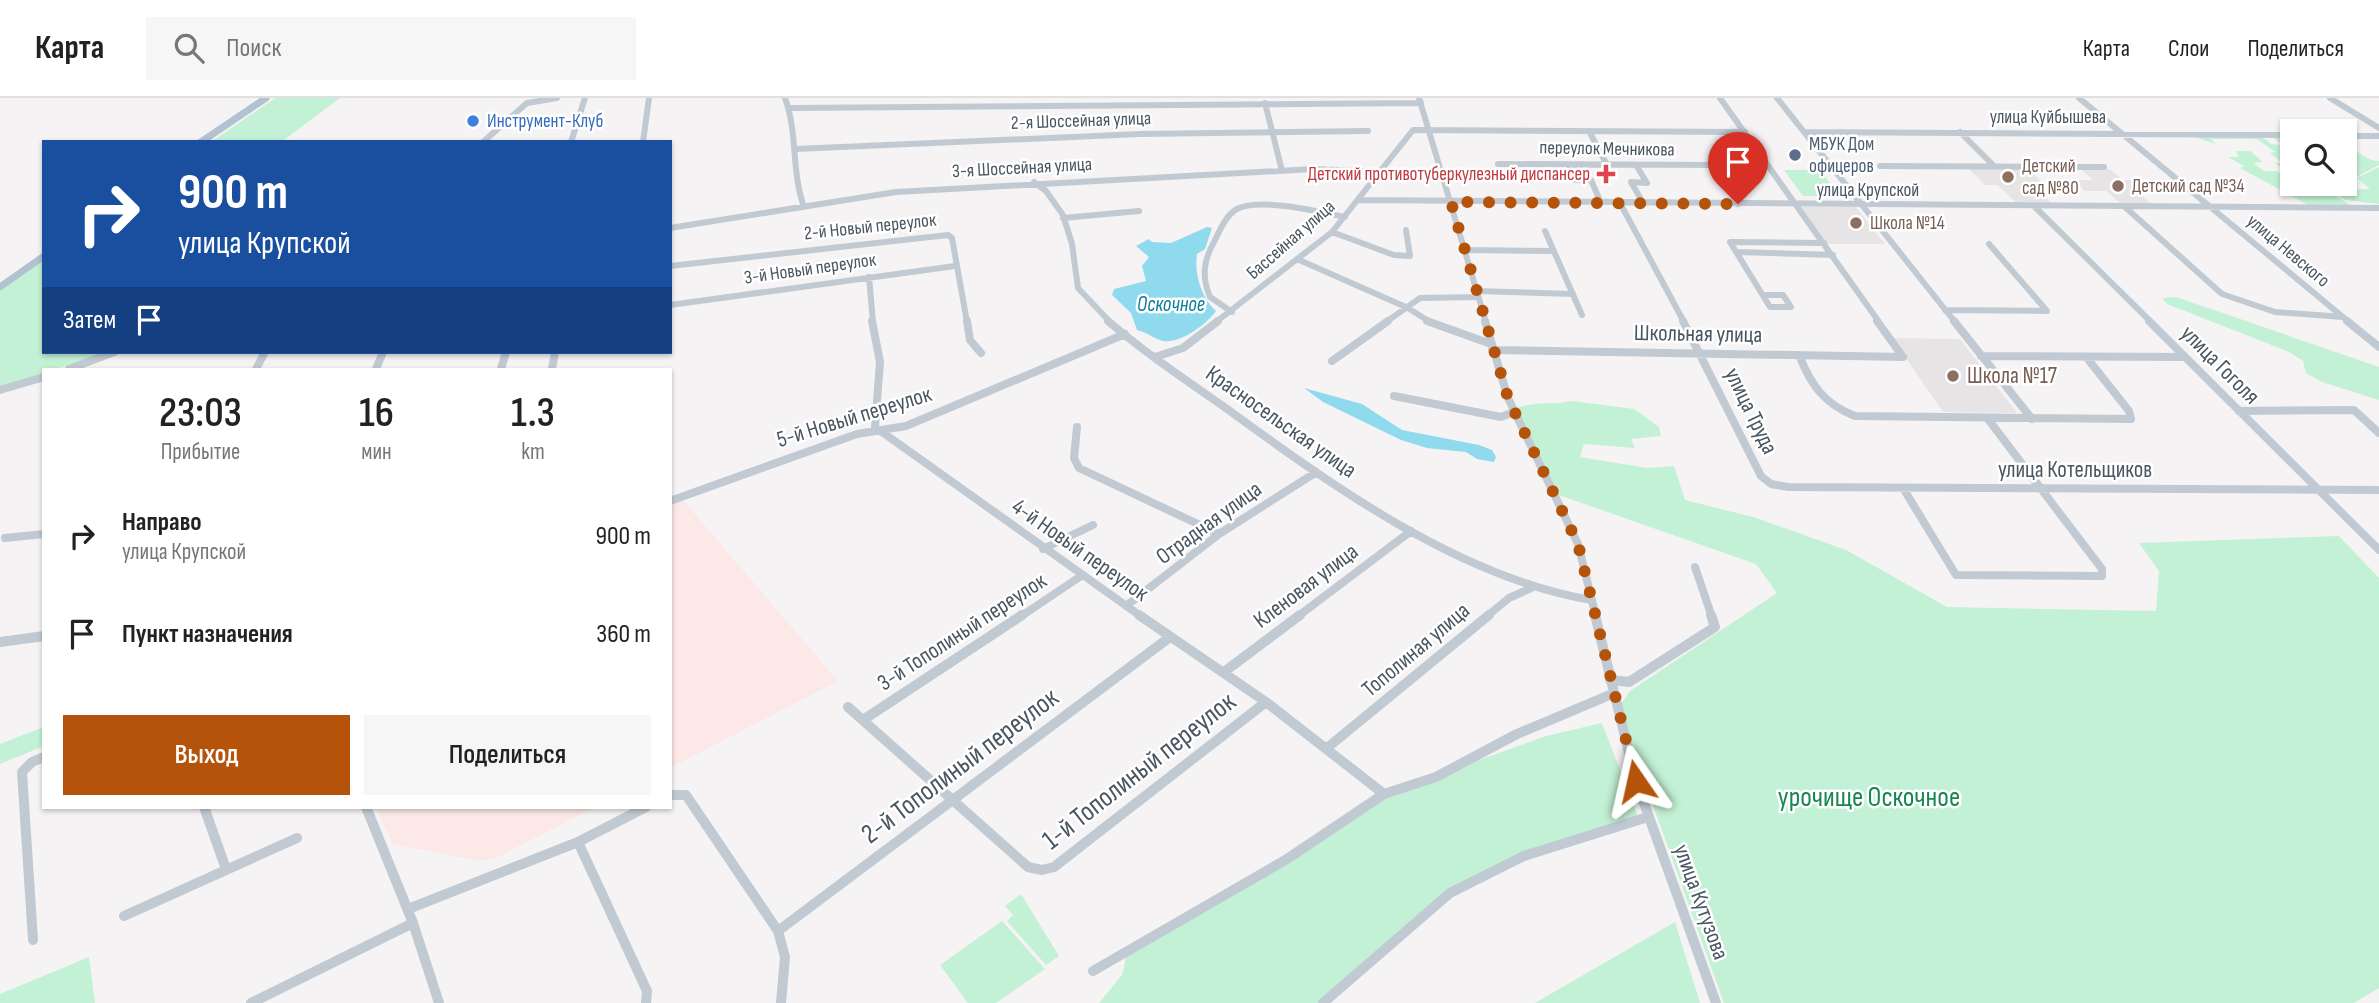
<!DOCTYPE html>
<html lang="ru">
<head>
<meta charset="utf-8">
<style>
	:root { --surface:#fff; --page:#f6f6f6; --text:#222; --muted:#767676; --line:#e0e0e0; --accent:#b45309 }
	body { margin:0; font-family:"Sofia Sans Condensed",sans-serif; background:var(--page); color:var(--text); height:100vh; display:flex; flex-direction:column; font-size:26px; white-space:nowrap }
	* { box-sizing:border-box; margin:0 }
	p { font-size:23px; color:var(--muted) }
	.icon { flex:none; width:38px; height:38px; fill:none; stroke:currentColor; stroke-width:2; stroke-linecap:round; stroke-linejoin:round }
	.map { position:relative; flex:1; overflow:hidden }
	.side { position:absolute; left:42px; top:270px; width:630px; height:441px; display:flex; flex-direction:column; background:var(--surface); border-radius:0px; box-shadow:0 2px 5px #0004 }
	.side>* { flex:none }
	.hud { position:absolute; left:42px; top:42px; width:630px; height:214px; border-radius:0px; box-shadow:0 2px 5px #0004; background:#1a4fa0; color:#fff; overflow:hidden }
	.tools { position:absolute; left:2280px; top:21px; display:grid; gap:14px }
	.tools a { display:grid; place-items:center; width:77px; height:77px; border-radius:0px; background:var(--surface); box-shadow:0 2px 5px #0004; font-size:35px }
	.pin { position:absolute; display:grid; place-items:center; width:60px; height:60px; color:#fff; margin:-72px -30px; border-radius:50% 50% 50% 0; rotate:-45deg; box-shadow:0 0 7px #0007 }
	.pin .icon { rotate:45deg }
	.me { position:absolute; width:77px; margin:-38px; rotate:349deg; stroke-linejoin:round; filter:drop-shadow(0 0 5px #0008) }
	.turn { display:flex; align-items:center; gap:24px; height:147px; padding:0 21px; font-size:32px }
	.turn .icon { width:91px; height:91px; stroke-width:2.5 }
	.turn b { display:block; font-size:49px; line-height:60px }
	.then { display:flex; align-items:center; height:66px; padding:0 21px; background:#0003; gap:14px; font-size:26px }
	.eta { display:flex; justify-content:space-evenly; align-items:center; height:119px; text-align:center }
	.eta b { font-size:42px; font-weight:600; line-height:49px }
	.action { display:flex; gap:14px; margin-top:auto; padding:14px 21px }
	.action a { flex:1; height:80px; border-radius:0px; background:var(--accent); color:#fff; font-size:28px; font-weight:600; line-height:80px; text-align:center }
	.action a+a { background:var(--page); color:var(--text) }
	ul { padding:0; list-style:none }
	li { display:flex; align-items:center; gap:21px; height:98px; padding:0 21px }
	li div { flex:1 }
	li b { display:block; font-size:26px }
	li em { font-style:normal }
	header { display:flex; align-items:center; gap:42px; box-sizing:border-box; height:98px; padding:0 35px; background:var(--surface); border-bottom:2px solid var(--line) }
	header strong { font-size:33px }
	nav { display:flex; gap:38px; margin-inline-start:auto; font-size:24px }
	.search { width:490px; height:63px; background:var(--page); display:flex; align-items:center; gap:18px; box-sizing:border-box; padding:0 24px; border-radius:0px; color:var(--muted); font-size:26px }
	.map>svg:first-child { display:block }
	.education { fill:#e6e4e5 }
	.medical { fill:#fce8e6 }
	.green { fill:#c3f1d5 }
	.water { fill:#90daee }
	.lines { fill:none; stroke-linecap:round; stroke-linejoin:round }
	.minor-far2 { stroke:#c1cad2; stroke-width:6 }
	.minor-far1 { stroke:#c1cad2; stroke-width:8 }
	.minor { stroke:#c1cad2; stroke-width:10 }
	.major { stroke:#b3c2d1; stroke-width:7 }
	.route { stroke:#b45309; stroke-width:12; stroke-dasharray:0 21.6 }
	.shop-dot { fill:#3f7fe0; stroke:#fff; stroke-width:2.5 }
	.service-dot { fill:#5c6f8a; stroke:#fff; stroke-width:2.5 }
	.health-dot { fill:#e0444e; stroke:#fff; stroke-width:2.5 }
	.education-dot { fill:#8d6e63; stroke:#fff; stroke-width:2.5 }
	.labels { text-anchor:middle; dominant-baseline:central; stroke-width:5; stroke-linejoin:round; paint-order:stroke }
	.far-street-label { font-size:19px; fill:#4a5661; stroke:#fff }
	.far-shop-label { font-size:19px; fill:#366cbe; stroke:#fff; text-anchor:start }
	.far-service-label { font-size:19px; fill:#4e5e75; stroke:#fff; text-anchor:start }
	.far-education-label { font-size:19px; fill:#785e54; stroke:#fff; text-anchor:start }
	.far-health-label { font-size:19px; fill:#be3a42; stroke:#fff; text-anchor:end }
	.far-water-label { font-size:21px; font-style:italic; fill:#0c7c9b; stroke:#fff }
	.street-label { font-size:23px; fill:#4a5661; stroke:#fff }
	.education-label { font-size:23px; fill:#785e54; stroke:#fff; text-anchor:start }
	.near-street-label { font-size:28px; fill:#4a5661; stroke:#fff }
	.near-park-label { font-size:28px; fill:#17864f; stroke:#fff }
</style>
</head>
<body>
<header>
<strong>Карта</strong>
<div class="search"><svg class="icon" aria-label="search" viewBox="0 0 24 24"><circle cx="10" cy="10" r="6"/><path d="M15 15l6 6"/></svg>Поиск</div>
<nav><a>Карта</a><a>Слои</a><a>Поделиться</a></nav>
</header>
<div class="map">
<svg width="2379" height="905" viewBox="0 0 2379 905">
	<rect width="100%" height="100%" fill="#f5f3f3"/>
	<path class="education" d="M1969,71h59l17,16h-11l17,18 -36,-1 -17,-17h-13z
		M2081,71h29l13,11h22l12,11h-20l14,13h-30l-15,-13h-21l-11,-11h19z
		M1797,109h59l29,37h-61z
		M1892,240l68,1 57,74 -74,-1z"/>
	<path class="medical" d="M681,400l157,183 -168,87v-266z
		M376,709h219l-99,51 -17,3 -86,-17z"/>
	<path class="green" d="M275,0h65l-59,44h-70z
		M2195,39h67l9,7 11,1 -8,-7h18v18l-3,1 3,2v11h-8l-9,-7h8l-13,-10 5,-1 -18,-13h-46l5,5z
		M2345,50c13,0 20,13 34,13v4l-21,11 -13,2v-4l11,-1 -11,-8v-11h3z
		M2236,53h14l13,11 -10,1 11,8h12l16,9v4h48l6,4h-23l27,17 -40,1 -70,-38 4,-2 -16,-9h11z
		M2379,69v37l-33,-4 -19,-11h43l-13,-11z
		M1784,72h36l20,26h-37z
		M44,160v94h62l-50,17h-12v4l-44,14v-98z
		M2176,199l203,70v33l-57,-18 -16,-9 -3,-12 -14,-9 -122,-48 -5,-6z
		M1572,303l62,8 25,18 2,9 -30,3 4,9 -51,-4 -4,13 67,11 27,-2 11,34 68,17 93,33 101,57 209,4 3,-40 -20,-28 200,-7 40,42v410l-25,15h-630l-106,-295 12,-17 147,-98 -21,-29 -200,-70 -40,-85c16,-8 38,-4 56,-8z
		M1602,625l36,94 -191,74 -128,112h-220l23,-28 7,-30 270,-156 147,-53z
		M44,629v19l-44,18v-20z
		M1021,796l38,62 -13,9 -39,-44 6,-6 -8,-9z
		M1002,823l43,48 -49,34h-28l-28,-38z
		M1675,824l25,81h-165z
		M89,859l6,46h-95v-9z"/>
	<path class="water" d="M1207,129l5,1 -7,21 -8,5c-3,19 4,44 19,57 -9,13 -36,33 -53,30 -8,-2 -17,-9 -26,-11l-6,-17 -19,-18 2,-6 32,-8 -4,-15 7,-9 -13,-11 13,-7 3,3 19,1z
		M1304,290l58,16 40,26 77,15 13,5 4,7 -2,5 -17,-3 -11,-7 -39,-4 -26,-8 -78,-38z"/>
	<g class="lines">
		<path class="minor-far2" d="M785,0c13,35 6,73 19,109
			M1419,0l67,224
			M1720,0l159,224
			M1777,0l178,224
			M2079,0l270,224
			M2330,0l49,30
			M1265,5l17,68
			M790,10l631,-5
			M1589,33l18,34
			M1804,34l488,3
			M1960,34l34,34
			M2345,38h34
			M483,44l44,-39 30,-5
			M571,44l14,-44
			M643,44l6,-44
			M796,51l344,-15 228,-3
			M1498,66l215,1 25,39
			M1569,67l6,15h16l10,23
			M1636,67l11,18 -16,-1 12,21
			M1880,68l224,1
			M1034,84l12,9 17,24 9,29 6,44 32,34
			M1358,102l1021,8
			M1620,105l64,119
			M2035,109l116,115
			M2125,109l97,87 53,18 68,5
			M1063,120l76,-7
			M670,130l226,-36 418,-23 64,3
			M1545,133l37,84
			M1332,134l62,23 16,1 -4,-26
			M1464,152l90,1
			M1737,154l96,3
			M1297,161l111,49 22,14
			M670,168l278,-31 4,3 15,84
			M869,179l4,45
			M1476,193l97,3
			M1763,197h20l8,12h-21l-40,-65 94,1
			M670,207l285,-39
			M1945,212l102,1 -58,-67
			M1232,214l-22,-15c-9,-21 -6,-38 5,-57 5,-10 11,-25 22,-31 23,-12 83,3 108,8
			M1216,224l116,-90 81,-102 332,2
			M1386,224l34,-24 58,-1"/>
		<path class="minor-far1" d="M872,223l8,41 -5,65 267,190
			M967,223l3,19 11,13
			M1108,223c36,31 76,58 115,85 107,78 236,172 369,194
			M1427,223l64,23
			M1485,223l23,77 70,146 18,73
			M1683,223l78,155 10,8 17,3 591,3
			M1877,223l26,36
			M1954,223l78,98
			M2149,223l230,229
			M2347,223l32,26
			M1492,252l411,7
			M1799,257c12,30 25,49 56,61l276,3 -2,-8 -42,-53
			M1981,258l204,1
			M1155,259l28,-9 35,-27
			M1332,263l56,-40
			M69,271l45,-17
			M256,271l9,-17
			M376,271l7,-17
			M501,271l5,-17
			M552,271l3,-17
			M0,292l44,-13
			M1394,298l107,21 15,-6
			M2239,313l115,-1 25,23
			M1077,329l-3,31 5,10 140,66
			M1903,390l53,87 146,1v-7l-114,-150
			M670,403l187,-67 49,-8 219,-92
			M5,440l39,-4
			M1043,451l50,-24
			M1695,469l17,50
			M1126,508l93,-72 96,-61
			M1020,519l61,-41
			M1297,519l114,-86
			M1486,519l23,-19 22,-10"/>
		<path class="minor" d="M1139,517l127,87 118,92
			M1595,517l41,166 80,222
			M0,544l44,-6
			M1224,574l76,-57
			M1610,582l19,2 86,-55 -4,-12
			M848,609l180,160 14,3 12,-3 212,-165
			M863,622l159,-105
			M1327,650l162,-133
			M670,697h16l92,136 7,26 -4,46
			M204,709l22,62
			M366,709l47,116 26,80
			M578,744l69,149 -1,12
			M408,811l170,-67 68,-35
			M124,818l173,-78
			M778,833l392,-294
			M33,842l-11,-168 10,-10 12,-5
			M1093,873l194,-112 97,-65 52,-17 81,-43 95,-40
			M251,905l162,-80
			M1323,905l127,-110 74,-37 124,-39"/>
		<path class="major" d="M201,44l65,-44
			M0,189l44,-31"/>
	</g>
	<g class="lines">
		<path class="route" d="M1636,683l-58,-237 -70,-146 -57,-196 287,2"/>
	</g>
	<circle class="shop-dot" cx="473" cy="23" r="7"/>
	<circle class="service-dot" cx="1795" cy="57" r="7"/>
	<path class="health-dot" d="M1602.5 65.5h7v7h7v7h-7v7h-7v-7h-7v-7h7z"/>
	<g class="education-dot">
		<circle cx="2008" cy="79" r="7"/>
		<circle cx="2118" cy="88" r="7"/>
		<circle cx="1856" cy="125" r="7"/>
		<circle cx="1953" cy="278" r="7"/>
	</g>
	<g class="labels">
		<g class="far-street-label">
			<text x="2048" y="19">улица Куйбышева</text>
			<text transform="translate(1081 23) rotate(-2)">2-я Шоссейная улица</text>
			<text transform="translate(1607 51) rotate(1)">переулок Мечникова</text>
			<text transform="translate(1022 70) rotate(-3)">3-я Шоссейная улица</text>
			<text x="1868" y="92">улица Крупской</text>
			<text transform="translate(870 129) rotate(-6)">2-й Новый переулок</text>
			<text transform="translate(1291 142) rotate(-41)">Бассейная улица</text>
			<text transform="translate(2288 153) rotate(40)">улица Невского</text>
			<text transform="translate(810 171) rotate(-8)">3-й Новый переулок</text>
		</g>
		<g class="far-shop-label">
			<text x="487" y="23">Инструмент-Клуб</text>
		</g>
		<g class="far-service-label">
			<text x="1809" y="46">МБУК Дом<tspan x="1809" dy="22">офицеров</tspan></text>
		</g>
		<g class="far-education-label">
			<text x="2022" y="68">Детский<tspan x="2022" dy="22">сад №80</tspan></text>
			<text x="2132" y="88">Детский сад №34</text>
			<text x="1870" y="125">Школа №14</text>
		</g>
		<g class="far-health-label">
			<text x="1590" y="76">Детский противотуберкулезный диспансер</text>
		</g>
		<g class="far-water-label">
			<text x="1171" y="206">Оскочное</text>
		</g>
		<g class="street-label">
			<text transform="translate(1698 236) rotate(1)">Школьная улица</text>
			<text transform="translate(2220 267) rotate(45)">улица Гоголя</text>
			<text transform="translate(1751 313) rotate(64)">улица Труда</text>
			<text transform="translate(854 319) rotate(-17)">5-й Новый переулок</text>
			<text transform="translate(1281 324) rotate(35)">Красносельская улица</text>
			<text x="2075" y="372">улица Котельщиков</text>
			<text transform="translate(1209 425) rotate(-36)">Отрадная улица</text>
			<text transform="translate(1080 452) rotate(35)">4-й Новый переулок</text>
			<text transform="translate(1306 488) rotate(-37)">Кленовая улица</text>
			<text transform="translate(962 534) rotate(-33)">3-й Тополиный переулок</text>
			<text transform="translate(1416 552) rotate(-40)">Тополиная улица</text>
			<text transform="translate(1701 804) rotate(70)">улица Кутузова</text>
		</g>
		<g class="education-label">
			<text x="1967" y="278">Школа №17</text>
		</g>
		<g class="near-street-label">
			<text transform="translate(960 668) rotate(-37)">2-й Тополиный переулок</text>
			<text transform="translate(1139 673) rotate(-38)">1-й Тополиный переулок</text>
		</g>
		<g class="near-park-label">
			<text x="1869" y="699">урочище Оскочное</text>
		</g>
	</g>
</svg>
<div class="tools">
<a><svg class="icon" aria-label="search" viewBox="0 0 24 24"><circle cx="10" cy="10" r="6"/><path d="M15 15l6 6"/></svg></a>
</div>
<div class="pin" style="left:1738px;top:106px;background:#d93025"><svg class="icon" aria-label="arrive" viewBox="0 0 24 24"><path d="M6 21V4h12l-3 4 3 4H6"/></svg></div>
<svg class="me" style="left:1636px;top:683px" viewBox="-20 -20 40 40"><path d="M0-17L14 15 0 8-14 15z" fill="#b45309" stroke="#fff" stroke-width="4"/></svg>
<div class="hud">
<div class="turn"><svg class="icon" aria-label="right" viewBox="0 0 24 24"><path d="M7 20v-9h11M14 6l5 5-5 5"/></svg><div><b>900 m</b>улица Крупской</div></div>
<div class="then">Затем<svg class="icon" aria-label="arrive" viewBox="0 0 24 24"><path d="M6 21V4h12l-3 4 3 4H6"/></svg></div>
</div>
<section class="side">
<div class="eta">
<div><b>23:03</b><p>Прибытие</p></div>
<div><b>16</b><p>мин</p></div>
<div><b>1.3</b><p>km</p></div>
</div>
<ul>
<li><svg class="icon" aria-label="right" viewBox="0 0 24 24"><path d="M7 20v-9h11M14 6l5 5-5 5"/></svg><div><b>Направо</b><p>улица Крупской</p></div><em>900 m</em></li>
<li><svg class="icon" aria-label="arrive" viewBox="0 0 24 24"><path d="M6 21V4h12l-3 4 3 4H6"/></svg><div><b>Пункт назначения</b></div><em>360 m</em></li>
</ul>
<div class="action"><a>Выход</a><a>Поделиться</a></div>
</section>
</div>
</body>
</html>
